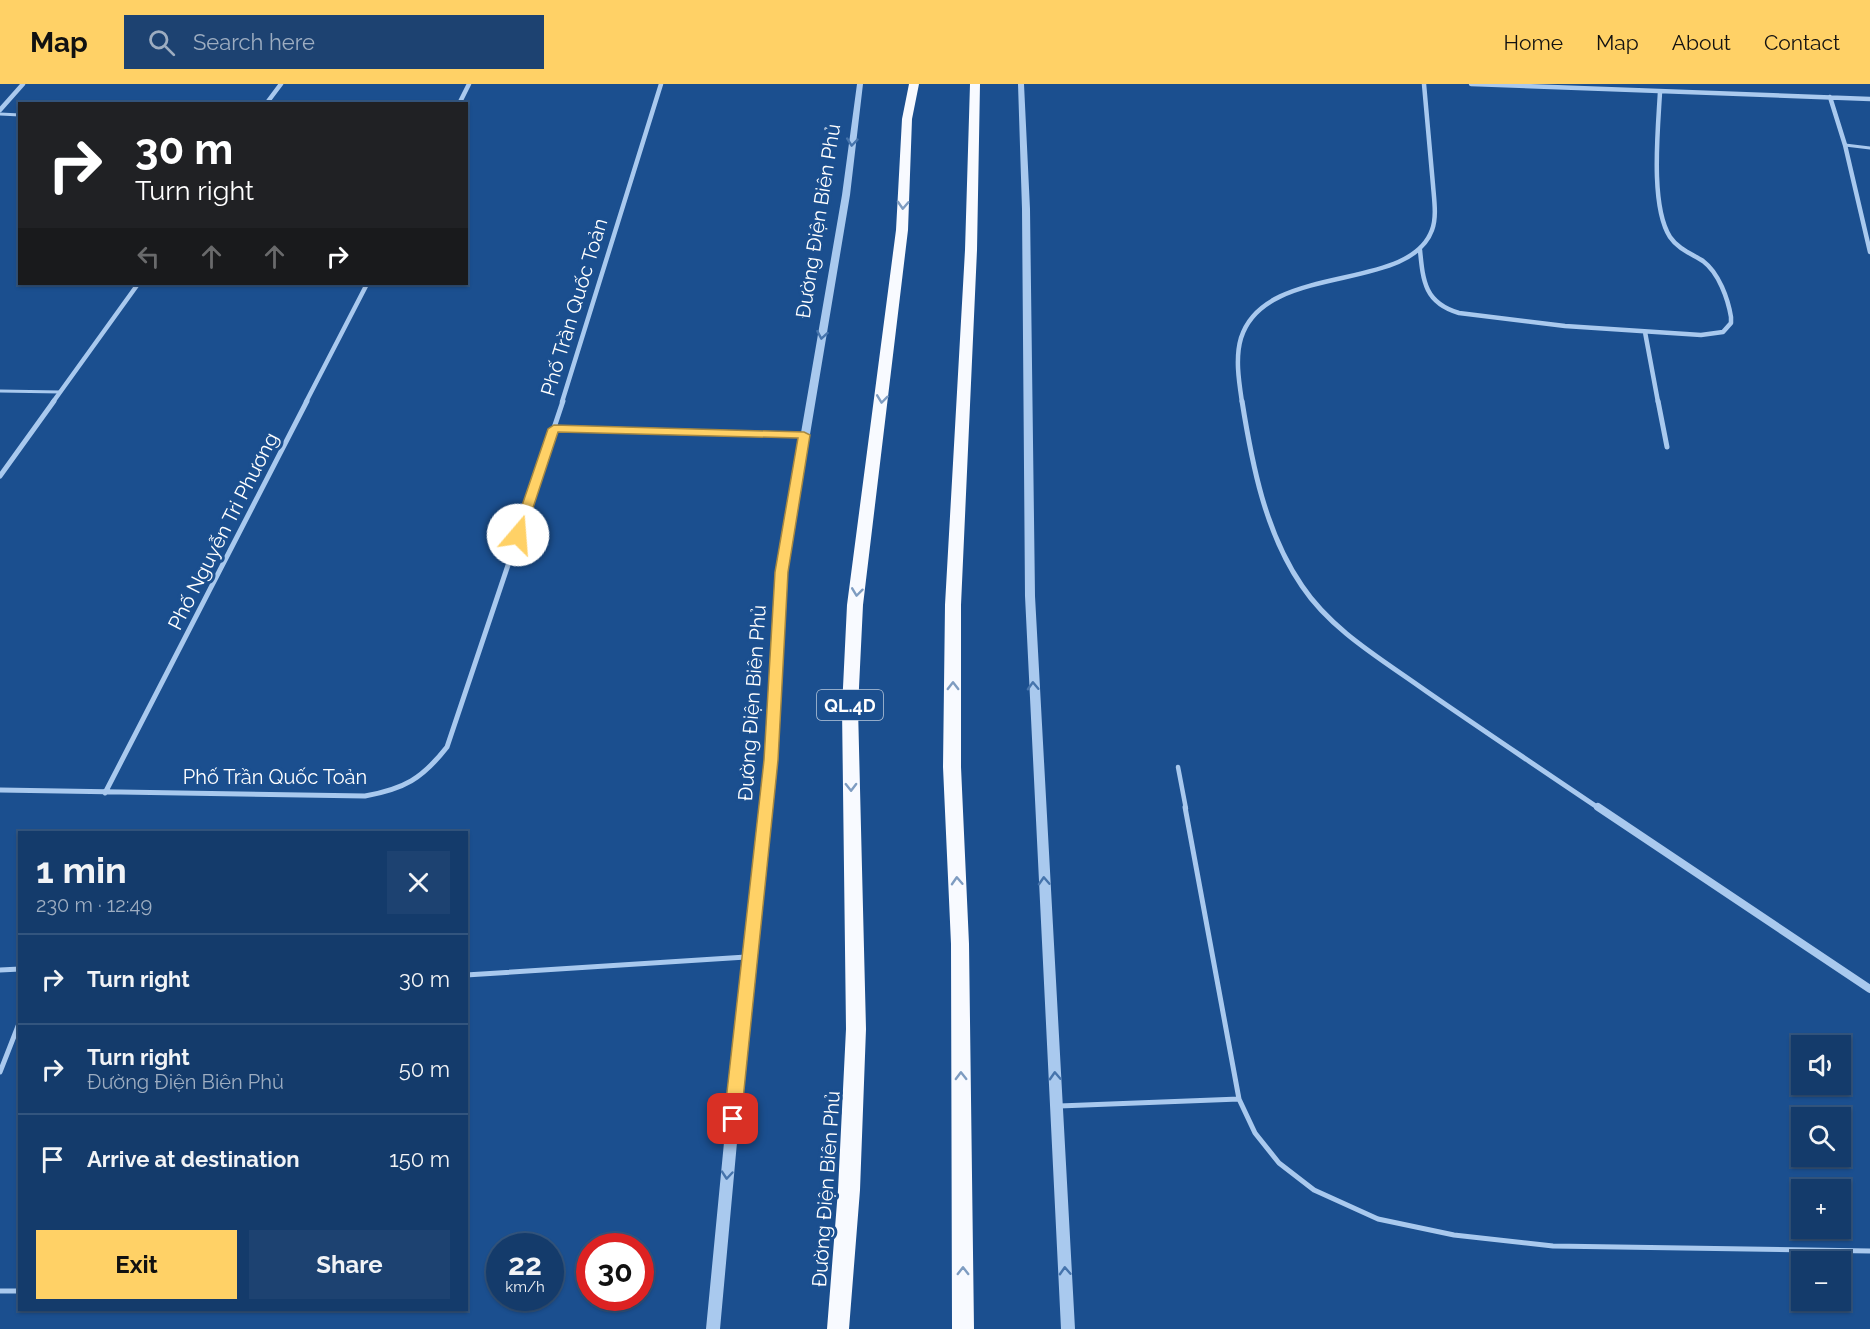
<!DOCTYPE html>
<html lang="en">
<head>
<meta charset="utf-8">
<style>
	:root { --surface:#143b6b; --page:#1d4271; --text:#f1f3f6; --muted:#9dadc1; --line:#33557e; --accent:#ffd166 }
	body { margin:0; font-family:Raleway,sans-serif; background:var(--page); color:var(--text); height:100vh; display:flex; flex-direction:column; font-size:22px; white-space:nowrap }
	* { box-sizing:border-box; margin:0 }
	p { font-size:20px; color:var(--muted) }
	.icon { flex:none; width:33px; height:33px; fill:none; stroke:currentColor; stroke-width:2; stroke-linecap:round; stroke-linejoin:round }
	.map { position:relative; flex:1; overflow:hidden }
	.sheet { position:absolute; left:18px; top:747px; width:450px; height:480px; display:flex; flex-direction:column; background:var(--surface); border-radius:0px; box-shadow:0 2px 4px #0004,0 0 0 2px var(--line) }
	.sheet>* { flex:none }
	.banner { position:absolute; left:18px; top:18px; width:450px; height:183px; border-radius:0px; box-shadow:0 2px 4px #0004,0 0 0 2px var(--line); background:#202124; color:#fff; overflow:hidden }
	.tools { position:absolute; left:1791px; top:951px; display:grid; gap:12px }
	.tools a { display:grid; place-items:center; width:60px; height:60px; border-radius:0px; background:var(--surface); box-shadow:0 2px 4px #0004,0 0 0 2px var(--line); font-size:30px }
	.speed { position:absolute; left:486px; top:1149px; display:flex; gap:12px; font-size:30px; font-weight:700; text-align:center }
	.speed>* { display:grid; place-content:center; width:78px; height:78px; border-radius:50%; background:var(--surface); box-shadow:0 2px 4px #0004,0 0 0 2px var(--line); line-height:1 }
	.speed small { font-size:15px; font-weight:400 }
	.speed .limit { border:9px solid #d22; background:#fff; color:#111 }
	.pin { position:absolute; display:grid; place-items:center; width:51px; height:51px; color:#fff; margin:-26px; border-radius:12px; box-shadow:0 3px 9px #0006 }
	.me { position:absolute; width:66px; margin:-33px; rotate:18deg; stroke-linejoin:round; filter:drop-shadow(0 0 4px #0008) }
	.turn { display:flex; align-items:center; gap:21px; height:126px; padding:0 18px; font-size:27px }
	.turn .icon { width:78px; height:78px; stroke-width:2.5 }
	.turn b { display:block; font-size:42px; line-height:51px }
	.lanes { display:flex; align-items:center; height:57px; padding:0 18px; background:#0003; justify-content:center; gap:30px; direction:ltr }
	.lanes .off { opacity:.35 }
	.round { display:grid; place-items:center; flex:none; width:63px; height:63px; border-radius:0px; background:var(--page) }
	.summary { display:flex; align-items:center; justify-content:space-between; height:102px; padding:0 18px }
	h1 { font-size:36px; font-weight:700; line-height:45px }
	.action { display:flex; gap:12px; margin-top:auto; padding:12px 18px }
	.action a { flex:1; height:69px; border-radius:0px; background:var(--accent); color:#111; font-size:24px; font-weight:700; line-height:69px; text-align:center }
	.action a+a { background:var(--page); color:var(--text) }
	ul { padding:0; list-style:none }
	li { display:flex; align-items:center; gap:18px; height:90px; padding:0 18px; border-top:2px solid var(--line) }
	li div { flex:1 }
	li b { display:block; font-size:22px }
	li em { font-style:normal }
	header { display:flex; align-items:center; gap:36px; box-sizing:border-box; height:84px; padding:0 30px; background:var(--accent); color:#111 }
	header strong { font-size:28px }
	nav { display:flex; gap:33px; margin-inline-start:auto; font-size:21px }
	.search { width:420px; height:54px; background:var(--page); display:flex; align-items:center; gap:15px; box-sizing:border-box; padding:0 21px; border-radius:0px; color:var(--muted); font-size:22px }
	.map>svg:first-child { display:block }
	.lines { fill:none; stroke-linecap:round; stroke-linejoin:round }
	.service-far2 { stroke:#a9c9ee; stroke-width:3 }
	.service-far1 { stroke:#a9c9ee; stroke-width:4.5 }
	.service { stroke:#a9c9ee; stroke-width:5 }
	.minor-far2 { stroke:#a9c9ee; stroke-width:4.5 }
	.minor-far1 { stroke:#a9c9ee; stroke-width:5 }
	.minor { stroke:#a9c9ee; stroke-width:8 }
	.tertiary { fill:#a9c9ee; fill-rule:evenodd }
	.trunk { fill:#f8faff; fill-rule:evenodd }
	.oneway { stroke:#4674ac }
	.oneway2 { stroke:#7e9cc1 }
	.route { fill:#ffd166; stroke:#a68842; stroke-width:1.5 }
	.labels { text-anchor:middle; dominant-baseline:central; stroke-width:6; stroke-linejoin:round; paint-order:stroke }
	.shield { fill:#1b4f8f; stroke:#bbcadd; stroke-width:1.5 }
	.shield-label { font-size:18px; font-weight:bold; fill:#fff }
	.street-label { font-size:20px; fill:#fff; stroke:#1b4f8f }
</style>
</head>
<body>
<header>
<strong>Map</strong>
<div class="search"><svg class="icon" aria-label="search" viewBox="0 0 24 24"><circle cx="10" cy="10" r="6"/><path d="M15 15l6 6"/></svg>Search here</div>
<nav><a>Home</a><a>Map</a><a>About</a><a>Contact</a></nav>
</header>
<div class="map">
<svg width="1870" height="1245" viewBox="0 0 1870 1245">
	<rect width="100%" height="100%" fill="#1b4f8f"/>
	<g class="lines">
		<path class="service-far2" d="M0,30l20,1
			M1845,61l25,3
			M0,307l60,1"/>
		<path class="service-far1" d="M1178,683l8,42"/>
		<path class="service" d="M1185,723l54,292 16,34 24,30 35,27 64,29 76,16 99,11 317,5
			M0,886l20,-1
			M466,891l280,-18
			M0,988l20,-51
			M1059,1022l180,-7
			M0,1207h20"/>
		<path class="minor-far2" d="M1471,0l399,15
			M1830,13l15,48 25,107
			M266,20l15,-20
			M459,20l10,-20
			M0,26l23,-26
			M1420,166c3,32 5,53 39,63l106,13 136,9 22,-3 8,-9v-6c-3,-18 -12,-44 -28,-56 -11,-7 -25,-12 -33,-24 -20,-31 -12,-108 -10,-145
			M1645,248l13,70
			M53,318l85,-118
			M306,318l61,-118
			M562,318l99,-318
			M1242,318c-3,-20 -7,-44 -1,-64 24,-77 168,-44 191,-108 5,-13 2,-31 1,-45 -3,-34 -6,-67 -9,-101"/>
		<path class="minor-far1" d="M1242,317c10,63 23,131 60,185 30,45 81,74 124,105 58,40 116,79 174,118
			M1658,317l9,46
			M554,345l251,6
			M0,392l54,-75
			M0,706l365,6c39,-7 57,-17 82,-49l116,-346
			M105,709l202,-392"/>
		<path class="minor" d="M1598,723l272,182"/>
		<path class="tertiary" d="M857,0h6l-13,111 -63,377 -11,188 -22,196 -34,373h-14l36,-373 24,-196 11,-188 65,-377z
			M1018,0h6l6,125 5,387 40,733h-14l-36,-733 -3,-387z"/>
		<path class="trunk" d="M909,0h10l-7,35 -4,111 -45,375 -5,103 8,321 -6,161 -11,139h-22l11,-139 8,-161 -4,-321 5,-103 49,-375 6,-111z
			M970,0h10l-3,166 -16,355v162l8,177 5,385h-22l-1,-385 -8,-177 2,-162 20,-355z"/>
	</g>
	<defs><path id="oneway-chevron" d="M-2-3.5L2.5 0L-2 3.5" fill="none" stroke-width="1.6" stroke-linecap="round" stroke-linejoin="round" transform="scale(1.5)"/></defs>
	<g class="oneway">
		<use href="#oneway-chevron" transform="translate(852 58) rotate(96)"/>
		<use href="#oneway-chevron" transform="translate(822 251) rotate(100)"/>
		<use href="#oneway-chevron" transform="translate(1033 602) rotate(-92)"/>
		<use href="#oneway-chevron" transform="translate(1044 797) rotate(-93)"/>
		<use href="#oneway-chevron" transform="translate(1055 992) rotate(-93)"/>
		<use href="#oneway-chevron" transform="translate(727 1091) rotate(95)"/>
		<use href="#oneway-chevron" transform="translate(1065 1187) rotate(-93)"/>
	</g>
	<g class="oneway2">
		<use href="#oneway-chevron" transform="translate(903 121) rotate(93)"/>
		<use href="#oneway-chevron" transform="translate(882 315) rotate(97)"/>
		<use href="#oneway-chevron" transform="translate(857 508) rotate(97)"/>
		<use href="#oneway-chevron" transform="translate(953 602) rotate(-90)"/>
		<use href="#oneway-chevron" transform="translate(851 703) rotate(89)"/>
		<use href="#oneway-chevron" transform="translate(957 797) rotate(-93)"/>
		<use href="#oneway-chevron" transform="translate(961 992) rotate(-91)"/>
		<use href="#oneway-chevron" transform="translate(963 1187) rotate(-90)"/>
	</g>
	<path class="route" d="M554,341l250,7 6,3 -22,137 -10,188 -37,359 -2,5 -6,3 -6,-3 -3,-5 40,-359 11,-188 23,-134 -240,-6 -34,103 -6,4 -4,-1 -2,-3 36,-106z"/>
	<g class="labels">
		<rect class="shield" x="817" y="606" width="66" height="30" rx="4.5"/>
		<g class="shield-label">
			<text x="850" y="621">QL.4D</text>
		</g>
		<g class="street-label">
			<text transform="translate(818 137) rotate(-81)">Đường Điện Biên Phủ</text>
			<text transform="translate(574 223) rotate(-73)">Phố Trần Quốc Toản</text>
			<text transform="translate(223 447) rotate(-63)">Phố Nguyễn Tri Phương</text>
			<text transform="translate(752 619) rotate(-86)">Đường Điện Biên Phủ</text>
			<text x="275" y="693">Phố Trần Quốc Toản</text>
			<text transform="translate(826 1105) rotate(-86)">Đường Điện Biên Phủ</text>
		</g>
	</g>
</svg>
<div class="tools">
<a><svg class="icon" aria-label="sound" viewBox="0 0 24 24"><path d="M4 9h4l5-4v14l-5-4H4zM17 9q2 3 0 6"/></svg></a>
<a><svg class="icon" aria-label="search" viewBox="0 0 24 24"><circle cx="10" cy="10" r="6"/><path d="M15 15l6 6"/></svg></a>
<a>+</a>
<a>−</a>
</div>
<div class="speed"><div>22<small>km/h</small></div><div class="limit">30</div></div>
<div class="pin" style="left:733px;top:1035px;background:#d93025"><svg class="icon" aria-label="arrive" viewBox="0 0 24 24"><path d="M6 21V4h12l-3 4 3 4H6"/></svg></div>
<svg class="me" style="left:518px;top:451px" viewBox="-20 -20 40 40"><circle r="19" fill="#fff"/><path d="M0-13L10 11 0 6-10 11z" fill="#ffd166"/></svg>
<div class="banner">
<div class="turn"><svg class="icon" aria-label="right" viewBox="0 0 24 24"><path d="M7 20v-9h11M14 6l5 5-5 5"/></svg><div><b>30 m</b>Turn right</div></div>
<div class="lanes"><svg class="icon off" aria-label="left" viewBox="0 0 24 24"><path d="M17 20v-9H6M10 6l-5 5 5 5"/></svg><svg class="icon off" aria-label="ahead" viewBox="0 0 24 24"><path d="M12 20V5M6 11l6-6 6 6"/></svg><svg class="icon off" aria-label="ahead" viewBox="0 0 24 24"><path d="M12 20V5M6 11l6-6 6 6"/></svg><svg class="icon" aria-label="right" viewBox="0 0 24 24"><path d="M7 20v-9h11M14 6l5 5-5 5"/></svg></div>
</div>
<section class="sheet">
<div class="summary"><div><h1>1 min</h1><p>230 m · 12:49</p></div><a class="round"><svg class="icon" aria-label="close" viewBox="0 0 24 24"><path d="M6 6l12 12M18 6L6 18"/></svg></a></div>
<ul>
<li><svg class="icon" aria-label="right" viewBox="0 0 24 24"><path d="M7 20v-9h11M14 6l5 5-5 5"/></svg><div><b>Turn right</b></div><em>30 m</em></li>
<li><svg class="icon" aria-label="right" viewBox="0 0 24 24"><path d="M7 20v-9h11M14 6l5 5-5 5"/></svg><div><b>Turn right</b><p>Đường Điện Biên Phủ</p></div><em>50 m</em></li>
<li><svg class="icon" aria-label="arrive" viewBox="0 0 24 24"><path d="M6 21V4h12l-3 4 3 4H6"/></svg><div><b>Arrive at destination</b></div><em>150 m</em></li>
</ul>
<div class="action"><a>Exit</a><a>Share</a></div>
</section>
</div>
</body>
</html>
